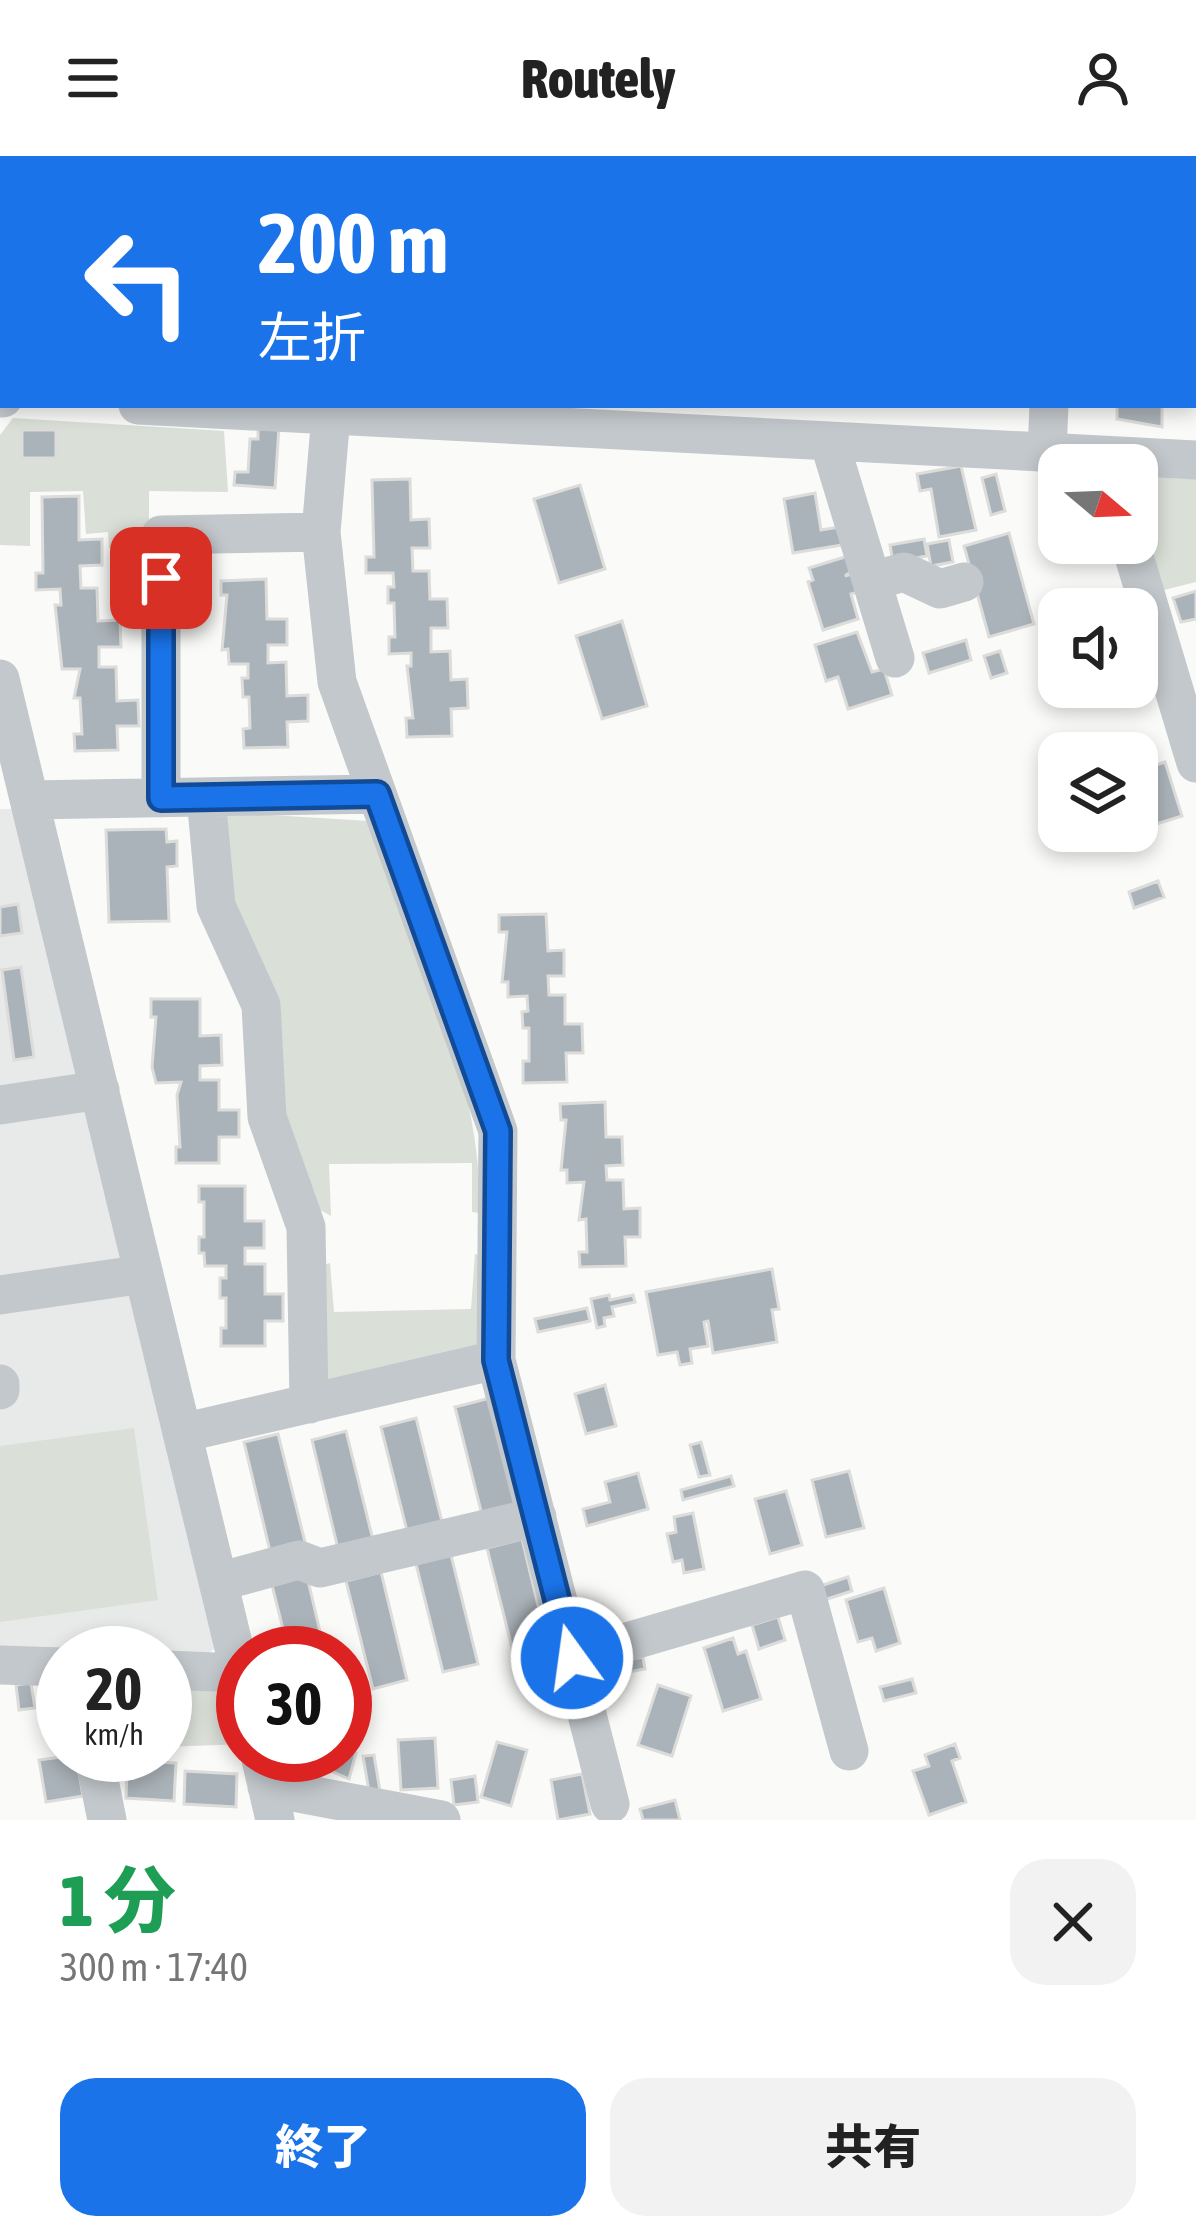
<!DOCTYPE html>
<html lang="ja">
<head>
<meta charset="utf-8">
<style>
	:root { --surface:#fff; --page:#f2f2f2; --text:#222; --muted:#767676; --accent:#1a73e8 }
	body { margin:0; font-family:"Asap Condensed","Noto Sans JP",sans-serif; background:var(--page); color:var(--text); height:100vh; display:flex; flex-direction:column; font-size:45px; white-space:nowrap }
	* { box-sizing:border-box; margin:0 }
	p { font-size:39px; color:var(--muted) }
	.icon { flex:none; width:66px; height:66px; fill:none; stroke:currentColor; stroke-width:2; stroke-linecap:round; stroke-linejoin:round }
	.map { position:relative; height:1664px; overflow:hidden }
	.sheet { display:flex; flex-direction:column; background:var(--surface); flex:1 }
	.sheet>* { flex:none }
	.hud { position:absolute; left:0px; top:0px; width:1197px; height:252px; box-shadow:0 6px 18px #0003; background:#1a73e8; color:#fff; overflow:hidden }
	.needle { width:78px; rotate:109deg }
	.tools { position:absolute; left:1038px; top:288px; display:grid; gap:24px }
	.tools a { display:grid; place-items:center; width:120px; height:120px; border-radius:24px; background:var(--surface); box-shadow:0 6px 18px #0003; font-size:60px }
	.speed { position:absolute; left:36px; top:1470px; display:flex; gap:24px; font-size:60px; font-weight:700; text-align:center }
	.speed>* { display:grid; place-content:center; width:156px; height:156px; border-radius:50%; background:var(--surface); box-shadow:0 6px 18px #0003; line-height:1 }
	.speed small { font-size:30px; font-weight:400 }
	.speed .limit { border:18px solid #d22; background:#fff; color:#111 }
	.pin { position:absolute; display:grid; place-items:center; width:102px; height:102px; color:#fff; margin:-51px; border-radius:24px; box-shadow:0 6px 18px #0006 }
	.me { position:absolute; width:132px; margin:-66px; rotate:346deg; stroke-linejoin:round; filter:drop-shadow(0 0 9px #0008) }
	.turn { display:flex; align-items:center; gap:42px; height:252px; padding:0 60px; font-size:54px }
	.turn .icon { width:156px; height:156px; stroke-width:2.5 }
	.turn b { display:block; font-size:84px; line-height:102px }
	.round { display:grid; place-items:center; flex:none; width:126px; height:126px; border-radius:36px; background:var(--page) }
	.summary { display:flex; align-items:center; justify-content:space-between; height:204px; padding:0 60px }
	h1 { font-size:72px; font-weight:800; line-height:90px; color:#1e9e55 }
	.primary-button { display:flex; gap:24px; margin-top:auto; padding:24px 60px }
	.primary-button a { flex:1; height:138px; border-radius:36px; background:var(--accent); color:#fff; font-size:48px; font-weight:800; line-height:138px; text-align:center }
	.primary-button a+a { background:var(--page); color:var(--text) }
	header { display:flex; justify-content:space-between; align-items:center; height:156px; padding:0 60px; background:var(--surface); font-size:54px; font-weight:800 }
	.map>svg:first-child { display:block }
	.built { fill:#e8e9e9 }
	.green { fill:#dadfd7 }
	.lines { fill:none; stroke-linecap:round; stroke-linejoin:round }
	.stream { stroke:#bbc7cb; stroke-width:9 }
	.building { fill:#aab3b9; stroke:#dcdcda; stroke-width:3 }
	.path { stroke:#bbbfc2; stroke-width:6; stroke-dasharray:6 6; stroke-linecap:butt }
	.minor { stroke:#c3c8cc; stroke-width:39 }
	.route-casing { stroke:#114b97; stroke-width:30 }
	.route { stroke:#1a73e8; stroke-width:21 }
</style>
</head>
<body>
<header><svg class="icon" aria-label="menu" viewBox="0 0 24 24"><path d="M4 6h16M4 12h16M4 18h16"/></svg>Routely<svg class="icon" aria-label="person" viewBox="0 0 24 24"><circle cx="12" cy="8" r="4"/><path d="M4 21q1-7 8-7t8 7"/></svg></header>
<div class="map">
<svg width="1196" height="1664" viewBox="0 0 1196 1664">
	<rect width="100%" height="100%" fill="#fafaf8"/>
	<path class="built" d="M0,653h20l201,835 -17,12 -204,-7z"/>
	<path class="green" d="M13,262l211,13 4,61 -79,-1v56l-40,1 -1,-16 -22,2 -3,-43 -53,1v54l-30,-1v-110z
		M1137,321l59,2v103l-36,9 -23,-78z
		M220,656l149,9c48,127 112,254 111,392l-8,-1v-49l-143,1 2,52 -18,-10 -28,-76 -49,-206z
		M475,1098l9,2 -2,91 -157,36 -2,-118 7,-2 4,49 137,-3z
		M134,1272l24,172 -158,22v-176z
		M225,1527l18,61 -78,3v-61z"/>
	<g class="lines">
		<path class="stream" d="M1094,0l13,3
			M821,3l4,-3
			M0,22h3
			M1194,23l2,1"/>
	</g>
	<path class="building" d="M1117,249h45v22l-45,-8z
		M258,270l21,1 -4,61 -41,-3 1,-13h13l2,-33h8z
		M22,274h34v28h-34z
		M961,310l15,64 -37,7 -8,-48 -11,2 -3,-17z
		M996,318l9,37 -14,4 -9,-37z
		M410,323l1,41 18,-1 1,29h-18l1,23h16l1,28h17l1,29h-17v24l19,-1 1,29 16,-1 1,29 -17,1 1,27 -45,1 -1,-19h7l-6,-52h4v-13l-22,1v-17h6l-1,-34h-6v-16h6l-1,-14h-27v-16h8l-2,-77z
		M580,329l25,84 -46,14 -25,-84z
		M815,337l6,37 18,-3 3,18 -49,8 -9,-54z
		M79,340v44l23,-1v26l-22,1 1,22h16l1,33 22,-1 1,27h-22v20h17l1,34 21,-1 1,26h-22l1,24 -43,1 -1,-17h8l-2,-36h-6l6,-29h-18l-7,-64h6l-1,-16 -24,1v-17h7l-1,-76z
		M1009,377l25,91 -45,13 -25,-91z
		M924,383l3,17 -34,6 -3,-17z
		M949,384l4,22 -22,4 -4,-22z
		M848,400l4,15 -7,5 10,-3 6,18 -10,3 7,25 -35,11 -15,-48 5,-2 -4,-12z
		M266,423l1,40h20v26h-19v18l18,-1 1,34 21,-1v26l-21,1 1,25 -44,1 -1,-19 7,-1 -1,-31h-6l-1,-19h6v-14h-19l-1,-15 -6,1 5,-55h-6v-14z
		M1196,435v28l-15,3 -8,-24z
		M622,465l25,85 -45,13 -26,-83z
		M857,476l15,40 12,-3 8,26 -44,14 -10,-32 -12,4 -11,-36z
		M966,484l5,20 -42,13 -6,-20z
		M1000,495l7,22 -16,5 -7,-22z
		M1165,606l17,54 -32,10 -13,-55z
		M166,673l1,13 10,-1v25l-10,1 2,54 -60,1 -3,-92z
		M1158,725l6,16 -30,11 -5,-16z
		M18,748l4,29 -22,3v-29z
		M546,758l2,37 16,-1v26h-16l1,19h16v29h17l1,29h-17l1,29 -44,1v-22h6v-33h-6l-1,-16 6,-1 -1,-15 -19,1v-15h-6l5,-50h-8v-17z
		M21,811l13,90 -20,3 -12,-90z
		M151,843h49v37l21,-1 1,30 -22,1v14h19v30h20v27h-20v26h-43v-16h4l-3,-52 4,-13 -25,1 -4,-16 4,-50h-5z
		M605,946l1,35h16l1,28 -17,1 1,14h16l1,29 16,-1v29h-15l1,29 -46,1 -1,-15h8l-1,-33 -7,1 5,-38 -17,1v-13h-6l5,-50h-5l-1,-16z
		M199,1030h46v35h19v27h-19v16h20v30h18v27h-18v25h-44v-18h5v-30h-6v-20h6v-12h-21l-1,-13h-5v-16h5v-35h-5z
		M772,1113l7,40 -7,1 5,32 -64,11 -5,-32 -4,1 4,24 -18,3 2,14 -12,2 -3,-13 -19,3 -12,-63z
		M609,1139l1,5 23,-5 2,7 -23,5 2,9 -10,2 1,8 -8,2 -6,-29z
		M587,1152l3,13 -52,11 -3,-13z
		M605,1229l11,41 -30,8 -11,-40z
		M490,1242l27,108 -35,9 -27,-108z
		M416,1262l27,108 -35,9 -27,-108z
		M346,1275l27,109 -35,9 -26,-109z
		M278,1278l27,108 -35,9 -26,-109z
		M701,1286l9,33 -11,2 -9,-32z
		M849,1315l15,57 -38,9 -14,-57z
		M638,1317l10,36 -61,17 -4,-17 27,-7 -5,-20z
		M731,1320l3,10 -51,14 -2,-10z
		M786,1335l16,54 -32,9 -15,-55z
		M693,1357l11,56 -20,4 -2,-13 -9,2 -6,-28 9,-2 -2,-15z
		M522,1383l26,108 -34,9 -27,-108z
		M451,1399l27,109 -35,8 -27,-108z
		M306,1416l19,81h-36l-18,-72z
		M381,1416l26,108 -34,9 -27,-108z
		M848,1421l4,14 -28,9 -4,-14z
		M884,1432l16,55 -24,8 -4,-13 -14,4 -12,-42z
		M778,1461l7,23 -26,9 -7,-24z
		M733,1482l5,16 8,-3 15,48 -38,12 -19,-63z
		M643,1501l2,12 -45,8 -1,-13z
		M912,1523l4,14 -32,8 -4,-14z
		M31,1527l4,25 -16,2 -3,-25z
		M658,1529l33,11 -19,60 -34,-11z
		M435,1582l3,50 -37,2 -3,-50z
		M497,1586l30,8 -16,56 -30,-9z
		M955,1588l5,14 -8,3 14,41 -37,13 -16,-44 16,-5 -4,-11z
		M345,1594l11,3 -7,26 -38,-17 2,-7h32z
		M76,1599l7,41 -37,6 -7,-42z
		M374,1599l6,36 -11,1 -6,-36z
		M154,1606l22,1 -2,38 -48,-3 1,-31 27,1z
		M185,1615l52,3 -1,33 -52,-3z
		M582,1618l8,40 -32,6 -7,-40z
		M475,1620l3,26 -24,3 -3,-25z
		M675,1644l5,20h-37l-3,-11z"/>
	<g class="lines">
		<path class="path" d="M0,155l3,-8"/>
		<path class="minor" d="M23,3l1,-3
			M448,3l2,-3
			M0,99l3,-10
			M1194,163h2
			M0,242h3
			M138,249l1058,55
			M331,259l-10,117 16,150 161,449 -2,229
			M829,285l66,217
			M1047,296l2,-47
			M1130,387l66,220
			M872,425l32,-9 36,17 24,-7
			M0,523l243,1006
			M206,641l10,109 45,99 6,112 39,110 3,177
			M161,642v-263l160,-3
			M30,644l347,-6
			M0,949l100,-15
			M0,1139l144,-21
			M0,1228v6
			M182,1277l314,-73 114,444
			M218,1426l81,-22 21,8 217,-51
			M572,1502l233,-68 44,161
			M0,1509l63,2
			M165,1514l75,3
			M94,1599l13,65
			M260,1599l15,65
			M95,1610l31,-5 7,-6
			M267,1631l174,33"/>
	</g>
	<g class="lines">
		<defs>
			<path id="route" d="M161,422v220l216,-4 121,337 -2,229 76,298"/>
		</defs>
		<use href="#route" class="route-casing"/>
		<use href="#route" class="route"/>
	</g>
</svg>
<div class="tools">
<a><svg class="needle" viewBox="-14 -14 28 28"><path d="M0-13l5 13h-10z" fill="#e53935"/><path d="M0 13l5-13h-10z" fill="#767676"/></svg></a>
<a><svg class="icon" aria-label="sound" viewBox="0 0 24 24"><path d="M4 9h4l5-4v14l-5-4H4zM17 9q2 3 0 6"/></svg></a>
<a><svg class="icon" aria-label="layers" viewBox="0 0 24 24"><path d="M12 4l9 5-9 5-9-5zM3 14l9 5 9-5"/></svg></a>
</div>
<div class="speed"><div>20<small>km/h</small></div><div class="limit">30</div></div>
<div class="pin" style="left:161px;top:422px;background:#d93025"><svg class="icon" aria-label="arrive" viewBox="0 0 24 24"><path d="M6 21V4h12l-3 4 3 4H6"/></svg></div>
<svg class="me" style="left:572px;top:1502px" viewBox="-20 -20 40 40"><circle r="17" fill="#1a73e8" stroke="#fff" stroke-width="3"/><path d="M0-11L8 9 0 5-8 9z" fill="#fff"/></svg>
<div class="hud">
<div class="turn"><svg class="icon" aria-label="left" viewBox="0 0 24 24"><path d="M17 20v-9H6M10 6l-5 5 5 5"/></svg><div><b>200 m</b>左折</div></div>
</div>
</div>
<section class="sheet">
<div class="summary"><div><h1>1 分</h1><p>300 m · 17:40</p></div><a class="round"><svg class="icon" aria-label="close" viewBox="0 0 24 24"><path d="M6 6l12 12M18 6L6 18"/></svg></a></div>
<div class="primary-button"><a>終了</a><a>共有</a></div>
</section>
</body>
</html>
